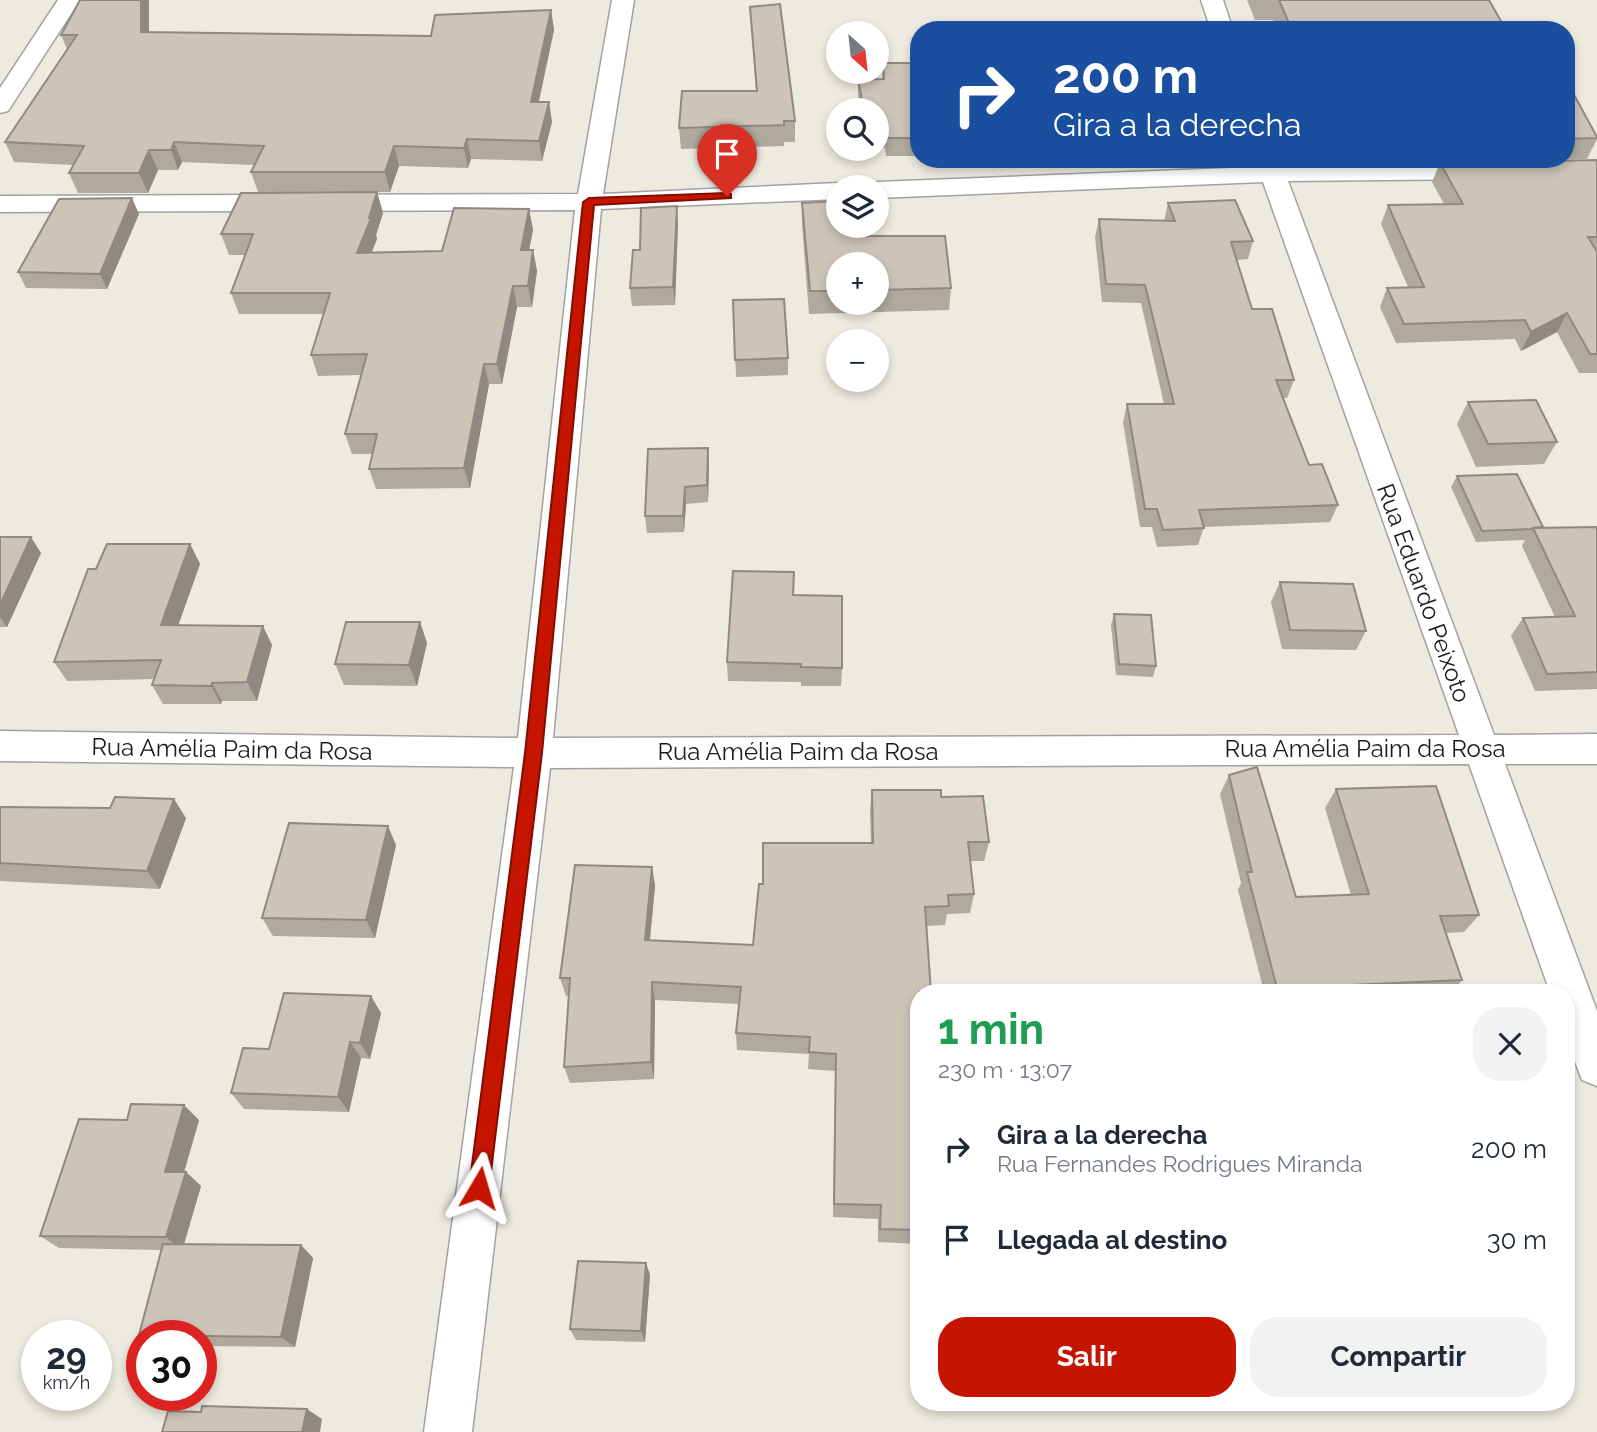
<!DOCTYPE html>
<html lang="es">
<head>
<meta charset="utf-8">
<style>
	:root { --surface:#fff; --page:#f2f2f3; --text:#1f2937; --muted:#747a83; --accent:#c51500 }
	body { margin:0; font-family:Raleway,sans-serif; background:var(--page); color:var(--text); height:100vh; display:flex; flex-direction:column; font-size:26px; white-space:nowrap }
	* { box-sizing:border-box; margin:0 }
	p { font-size:23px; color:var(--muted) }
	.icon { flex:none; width:38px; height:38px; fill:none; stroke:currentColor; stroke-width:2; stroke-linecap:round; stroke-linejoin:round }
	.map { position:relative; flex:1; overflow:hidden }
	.sheet { position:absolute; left:910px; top:984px; width:665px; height:427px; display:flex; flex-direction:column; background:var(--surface); border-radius:28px; box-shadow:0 4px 10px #0003 }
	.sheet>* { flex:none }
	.guide { position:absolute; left:910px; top:21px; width:665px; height:147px; border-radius:28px; box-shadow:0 4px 10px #0003; background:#1a4fa0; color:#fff; overflow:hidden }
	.needle { width:46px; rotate:153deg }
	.tools { position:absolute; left:826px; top:21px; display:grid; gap:14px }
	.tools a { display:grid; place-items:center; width:63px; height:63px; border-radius:50%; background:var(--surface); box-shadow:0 4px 10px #0003; font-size:35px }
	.speed { position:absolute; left:21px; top:1320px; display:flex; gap:14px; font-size:35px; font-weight:700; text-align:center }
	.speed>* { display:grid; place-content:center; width:91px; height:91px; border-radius:50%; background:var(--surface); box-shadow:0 4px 10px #0003; line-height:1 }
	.speed small { font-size:18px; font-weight:400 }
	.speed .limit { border:10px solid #d22; background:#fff; color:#111 }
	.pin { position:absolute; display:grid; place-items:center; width:60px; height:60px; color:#fff; margin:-72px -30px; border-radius:50% 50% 50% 0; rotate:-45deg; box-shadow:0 0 7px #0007 }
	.pin .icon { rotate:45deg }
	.me { position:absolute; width:77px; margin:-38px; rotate:7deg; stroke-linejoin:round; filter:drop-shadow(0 0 5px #0008) }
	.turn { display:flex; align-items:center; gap:24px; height:147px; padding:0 28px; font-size:32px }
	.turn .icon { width:91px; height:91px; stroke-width:2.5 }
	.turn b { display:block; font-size:49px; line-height:60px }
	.round { display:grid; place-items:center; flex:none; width:74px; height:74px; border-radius:28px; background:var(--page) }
	.summary { display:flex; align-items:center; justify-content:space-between; height:119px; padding:0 28px }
	h1 { font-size:42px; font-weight:700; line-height:52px; color:#1e9e55 }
	.action { display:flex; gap:14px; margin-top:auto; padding:14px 28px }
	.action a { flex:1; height:80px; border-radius:28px; background:var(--accent); color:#fff; font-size:28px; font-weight:700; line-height:80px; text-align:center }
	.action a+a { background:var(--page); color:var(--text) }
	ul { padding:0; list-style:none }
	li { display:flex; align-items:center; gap:21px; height:91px; padding:0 28px }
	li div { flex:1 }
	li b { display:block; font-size:26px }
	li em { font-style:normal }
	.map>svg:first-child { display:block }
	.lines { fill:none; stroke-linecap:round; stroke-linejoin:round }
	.street-casing { stroke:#a2a2a2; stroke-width:3 }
	.street { fill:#fff; fill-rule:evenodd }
	.wall { fill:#b0a99e; fill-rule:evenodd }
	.shaded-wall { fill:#908981 }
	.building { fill:#cdc4b8; stroke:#908981; stroke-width:2 }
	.route { fill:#c51500; stroke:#800e00; stroke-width:2 }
	.labels { text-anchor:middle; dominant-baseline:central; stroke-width:5; stroke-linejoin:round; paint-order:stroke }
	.street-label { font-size:24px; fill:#1b1b1b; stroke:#fff }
</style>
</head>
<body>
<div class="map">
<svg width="1597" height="1432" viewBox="0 0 1597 1432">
	<rect width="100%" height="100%" fill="#edeadf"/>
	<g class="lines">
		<defs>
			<path id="street" d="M58,0h22l-72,111 -8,2v-25z
				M612,0h22l-31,194 235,-11 10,4h-10v12l-237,10 -48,529 906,-3 -196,-553 -386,16v-11h-11l11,-5 380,-15 -2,-8h25l2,7 203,-3 9,3 4,5 -4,5 -9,3 -197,2 206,554 103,-1v30h-92l92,247v75l-15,-6 -16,-42v-46h-16l-81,-228 -919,4 -78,664h-48l90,-665 -514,-6v-30l518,7 57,-528 -575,2v-16l578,-2z
				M1201,0h22l10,30h-22z"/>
		</defs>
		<use href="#street" class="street-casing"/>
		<use href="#street" class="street"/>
	</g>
	<path class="wall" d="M149,0v32l282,4 120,-26 3,20 -15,72h10l3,20 -10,39 -71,-2 -3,9 -69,-2 -9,26h-132l-7,-20 3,-7 -72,-3 -4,8h-20l-10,23h-70l-9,-20 4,-8 -59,-3 -9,-20 62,-93 -6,-14z
		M1247,0h242l17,30h-229l-4,-10h-18z
		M750,7l45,114v21h-11v4l-103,3 -2,-21 77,-37z
		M883,63h36v93h-33l-1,-8h-8v-38h-17l-2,-12v-18l24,-1z
		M1566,80l31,57v2l-10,20h-21z
		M1420,159h122l-121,2z
		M1597,160v213h-18l-22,-41 -36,19 -6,-12 -119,4 -16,-36 7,-19 21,-1 -27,-63 7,-19 56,-1 -12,-22 8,-19z
		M377,192l6,21 -7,22 1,4 -5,13 70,-1 87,-42 4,21 -4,20h4l4,21 -5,36h-15l-15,77h-13l-19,104 -94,1 -7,-20 3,-15h-20l-7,-20 16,-59 -43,1 -7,-21 12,-41h-84l-8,-21 14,-38h-16l-8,-21z
		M802,203l56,33 93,52 -2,22 -140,4 -7,-89zM838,264h39v39h-39z
		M1168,203l85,38 -5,18 -11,1 15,49 42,71 -7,18h-4l26,67 29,40 -8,17 -126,5 -6,18 -41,2 -5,-20h-12l-17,-105 4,-18h37l-23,-101 -39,-1 -7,-65 4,-18 65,2z
		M139,214l-32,75 -81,-1 -8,-16z
		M678,224l-3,81 -43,1 -2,-18 10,-38z
		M733,300l55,58v17l-52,2z
		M1468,402l89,40 -13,22 -68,3 -19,-43z
		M708,448l1,17 -1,37 -22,2 -2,28 -37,1 -2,-17z
		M1457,476l86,51h54v162l-62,2 -24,-55 12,-18 32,-1 -33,-71 3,-6 -49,2 -25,-55z
		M0,537l41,16 -34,74h-7z
		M190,544l10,20 -22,61 94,20 -15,56h-35l-1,3h-58l-11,-19 2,-6 -87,2 -13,-19 42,-93z
		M1280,582l86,49 -10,19 -74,-1 -11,-47z
		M794,595l48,73 -1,18h-40v-4l-73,-1 -1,-19z
		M1114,614l42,52 -3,11 -37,-2 -5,-50z
		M420,622l7,21 -10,43 -73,-1 -9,-21z
		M1229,775l67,122 55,-2 -26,-87 11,-19 143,126 -15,17 -18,1 16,47 -10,12h-188l-26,-102 3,-7 -21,-89z
		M872,790l69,7 48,45 -5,19h-14l4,33 -4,19 -23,1 -2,11 -19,1 -7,66v252l-41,-2v-23l-45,-2 2,-146 -27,-2 1,-15 -72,-4 -1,-17 3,-29 -84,-4 -1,79 -84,4 -6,-16 5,-71h-3l-6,-18 92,-111 3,19 -5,54 103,5 10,-61 108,-41 -1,-33z
		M0,807l186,11 -26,71 -160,-8z
		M396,845l-21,93 -102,-2 -11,-18z
		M381,1013l-11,46 -9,-1 -12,54 -105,-3 -13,-16 38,-44z
		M199,1120l-15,52h2l15,14 -17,59h117l12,13 -18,89 -94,-1v-11l-59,1 -3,-1 23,-85 -103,-2 -19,-12z
		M646,1263l4,12 -5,67 -69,-2 -6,-11z"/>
	<path class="shaded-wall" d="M141,0h8v52l-8,-20z
		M551,10l3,20 -20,92 -3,-20z
		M549,102l3,20 -10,39 -3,-20z
		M467,139l4,20 -3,9 -4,-20z
		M174,142l8,20 -4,8 -7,-20z
		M394,146l5,20 -9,26 -5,-20z
		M149,150l9,20 -10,23 -9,-20z
		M377,192l6,21 -7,22 1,4 -14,34 -6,-20z
		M132,198l7,16 -32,75 -7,-15z
		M677,206l1,18 -3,81 -2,-18z
		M529,209l4,21 -8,41 -4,-21z
		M533,250l4,21 -5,36 -4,-21z
		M513,286l4,21 -15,77 -5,-20z
		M1567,313l-10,19 -36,19 10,-19z
		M484,364l5,20 -19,104 -6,-20z
		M708,448l1,17 -1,37 -1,-17z
		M685,487l1,17 -2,28 -1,-16z
		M31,537l10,16 -34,74 -7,-10v-12z
		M190,544l10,20 -28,79 -11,-18z
		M420,622l7,21 -10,43 -8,-21z
		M263,626l9,19 -15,56 -10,-19z
		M212,683l10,18 -1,3 -10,-18z
		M174,799l12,19 -26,71 -13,-18z
		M388,826l8,19 -21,93 -9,-18z
		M652,867l3,19 -7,72 -3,-18z
		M652,982l3,18 -1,79 -3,-17z
		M371,996l10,17 -11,46 -10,-16z
		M350,1042l11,16 -12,54 -11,-15z
		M184,1105l15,15 -19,66 -15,-14z
		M186,1172l15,14 -19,64 -16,-13z
		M301,1245l12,13 -18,89 -14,-10z
		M646,1263l4,12 -5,67 -4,-11z
		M307,1409l15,10 -2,13h-18z"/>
	<path class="building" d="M80,0h61v32l290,4 4,-21 116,-5 -20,92h18l-10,39 -72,-2 -3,9 -70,-2 -9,26h-134l13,-26 -90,-4 -3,8h-22l-10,23h-70l15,-27 -79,-4 72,-107h-16z
		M1279,0h210l17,30h-214z
		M780,4l15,117h-11v4l-105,3 3,-37h75l-7,-84z
		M883,63h36v75h-32l-1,-8h-9v-20h-13l-6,-30 26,-1z
		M1566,80l31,57v1l-31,1z
		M1597,160v77h-9l9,15v102h-7l-23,-41 -36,19 -6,-12 -121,4 -17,-36 37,-1 -36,-82 75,-1 -23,-41z
		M377,192l-8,26h2l-14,35 85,-2 12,-43 75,1 -8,41h12l-5,36h-15l-16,78h-13l-20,104 -95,1 8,-35h-32l22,-80 -56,1 19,-62h-99l22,-59h-32l20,-41z
		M132,198l-32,76 -82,-2 41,-73z
		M1235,200l18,41 -22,1 21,67h20l22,71h-18l33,85 13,-1 16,41 -139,5 5,18 -41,2 -6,-21h-12l-18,-105h47l-29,-119 -39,-1 -7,-65 76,2 -7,-18z
		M838,201v25h19l1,10h87l6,52 -74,2v-26h-39v27h-28l-8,-88z
		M677,206l-4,81 -43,1 3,-38h7l1,-42z
		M784,299l4,59 -53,2 -2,-60z
		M1536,400l21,42 -69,2 -20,-42z
		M708,448l-1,37 -22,2 -2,29h-38l3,-67z
		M1517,474l26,53 -10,1 -1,1 -50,2 -25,-55z
		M1597,527v145l-50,2 -24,-56 52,-2 -42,-88z
		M0,537h31l-31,68z
		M107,544h83l-29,81 102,1 -16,56 -35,1 -1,3 -59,-1 9,-25 -107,2 34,-93h8z
		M733,571l61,1 -1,23 49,1v72l-41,-1v-3l-74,-2z
		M1280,582l73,2 13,47 -76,-1z
		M1114,614l37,1 5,51 -37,-2z
		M346,622h74l-11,43 -74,-1z
		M1257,767l39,130 73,-3 -33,-105 100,-3 43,129 -39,1 22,64 -133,6 2,6h-53l-31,-120h5l-23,-97z
		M872,790h69v7l42,-1 6,46h-21l6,52 -26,1 1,11 -24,1 6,85h-12v238l-39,-1 1,-24 -47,-1 2,-150 -27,-2 1,-15 -74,-4 5,-46 -89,-5 -1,80 -87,5 6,-89h-10l15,-113 77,2 -7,73 108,5 6,-61h4v-41h110z
		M115,797l59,2 -27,72 -147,-8v-56l110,1z
		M289,823l99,3 -22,94 -104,-2z
		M284,993l87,3 -11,47 -10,-1 -12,55 -107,-4 12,-45 26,1z
		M131,1104l53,1 -19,67h21l-20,65 -126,-1 39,-117 48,1z
		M163,1244l138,1 -20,92 -142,-2z
		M578,1261l68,2 -5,68 -71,-2z
		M202,1406l105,3 -5,23h-140l6,-21 33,1z"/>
	<path class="route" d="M727,193l4,1v4l-137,7 -52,548 -53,435 -3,7 -7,2 -7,-2 -3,-7 56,-435 58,-551 6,-4z"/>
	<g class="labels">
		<g class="street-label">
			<text transform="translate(1424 593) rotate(70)">Rua Eduardo Peixoto</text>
			<text x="1365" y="748">Rua Amélia Paim da Rosa</text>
			<text transform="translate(232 749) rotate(1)">Rua Amélia Paim da Rosa</text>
			<text x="798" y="751">Rua Amélia Paim da Rosa</text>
		</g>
	</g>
</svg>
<div class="tools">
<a><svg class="needle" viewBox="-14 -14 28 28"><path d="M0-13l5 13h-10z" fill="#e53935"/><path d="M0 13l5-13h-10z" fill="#747a83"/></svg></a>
<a><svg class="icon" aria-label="search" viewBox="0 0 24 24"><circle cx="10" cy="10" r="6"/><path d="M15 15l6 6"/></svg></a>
<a><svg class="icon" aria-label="layers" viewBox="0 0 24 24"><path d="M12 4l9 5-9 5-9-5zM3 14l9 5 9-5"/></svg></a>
<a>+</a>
<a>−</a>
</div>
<div class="speed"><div>29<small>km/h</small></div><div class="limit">30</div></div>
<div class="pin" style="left:727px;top:196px;background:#d93025"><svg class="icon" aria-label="arrive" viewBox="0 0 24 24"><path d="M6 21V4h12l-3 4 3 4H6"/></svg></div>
<svg class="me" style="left:479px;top:1188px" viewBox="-20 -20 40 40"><path d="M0-17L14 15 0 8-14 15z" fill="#c51500" stroke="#fff" stroke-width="4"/></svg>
<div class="guide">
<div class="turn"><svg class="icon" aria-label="right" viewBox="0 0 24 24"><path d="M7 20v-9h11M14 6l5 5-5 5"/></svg><div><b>200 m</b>Gira a la derecha</div></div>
</div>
<section class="sheet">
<div class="summary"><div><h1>1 min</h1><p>230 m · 13:07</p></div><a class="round"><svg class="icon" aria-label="close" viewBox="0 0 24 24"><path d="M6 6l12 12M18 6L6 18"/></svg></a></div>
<ul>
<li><svg class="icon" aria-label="right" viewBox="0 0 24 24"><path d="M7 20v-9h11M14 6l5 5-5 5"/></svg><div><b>Gira a la derecha</b><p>Rua Fernandes Rodrigues Miranda</p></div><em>200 m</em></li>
<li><svg class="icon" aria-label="arrive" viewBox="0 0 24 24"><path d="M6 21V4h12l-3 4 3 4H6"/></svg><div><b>Llegada al destino</b></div><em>30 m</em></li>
</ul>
<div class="action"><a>Salir</a><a>Compartir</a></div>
</section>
</div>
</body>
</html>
